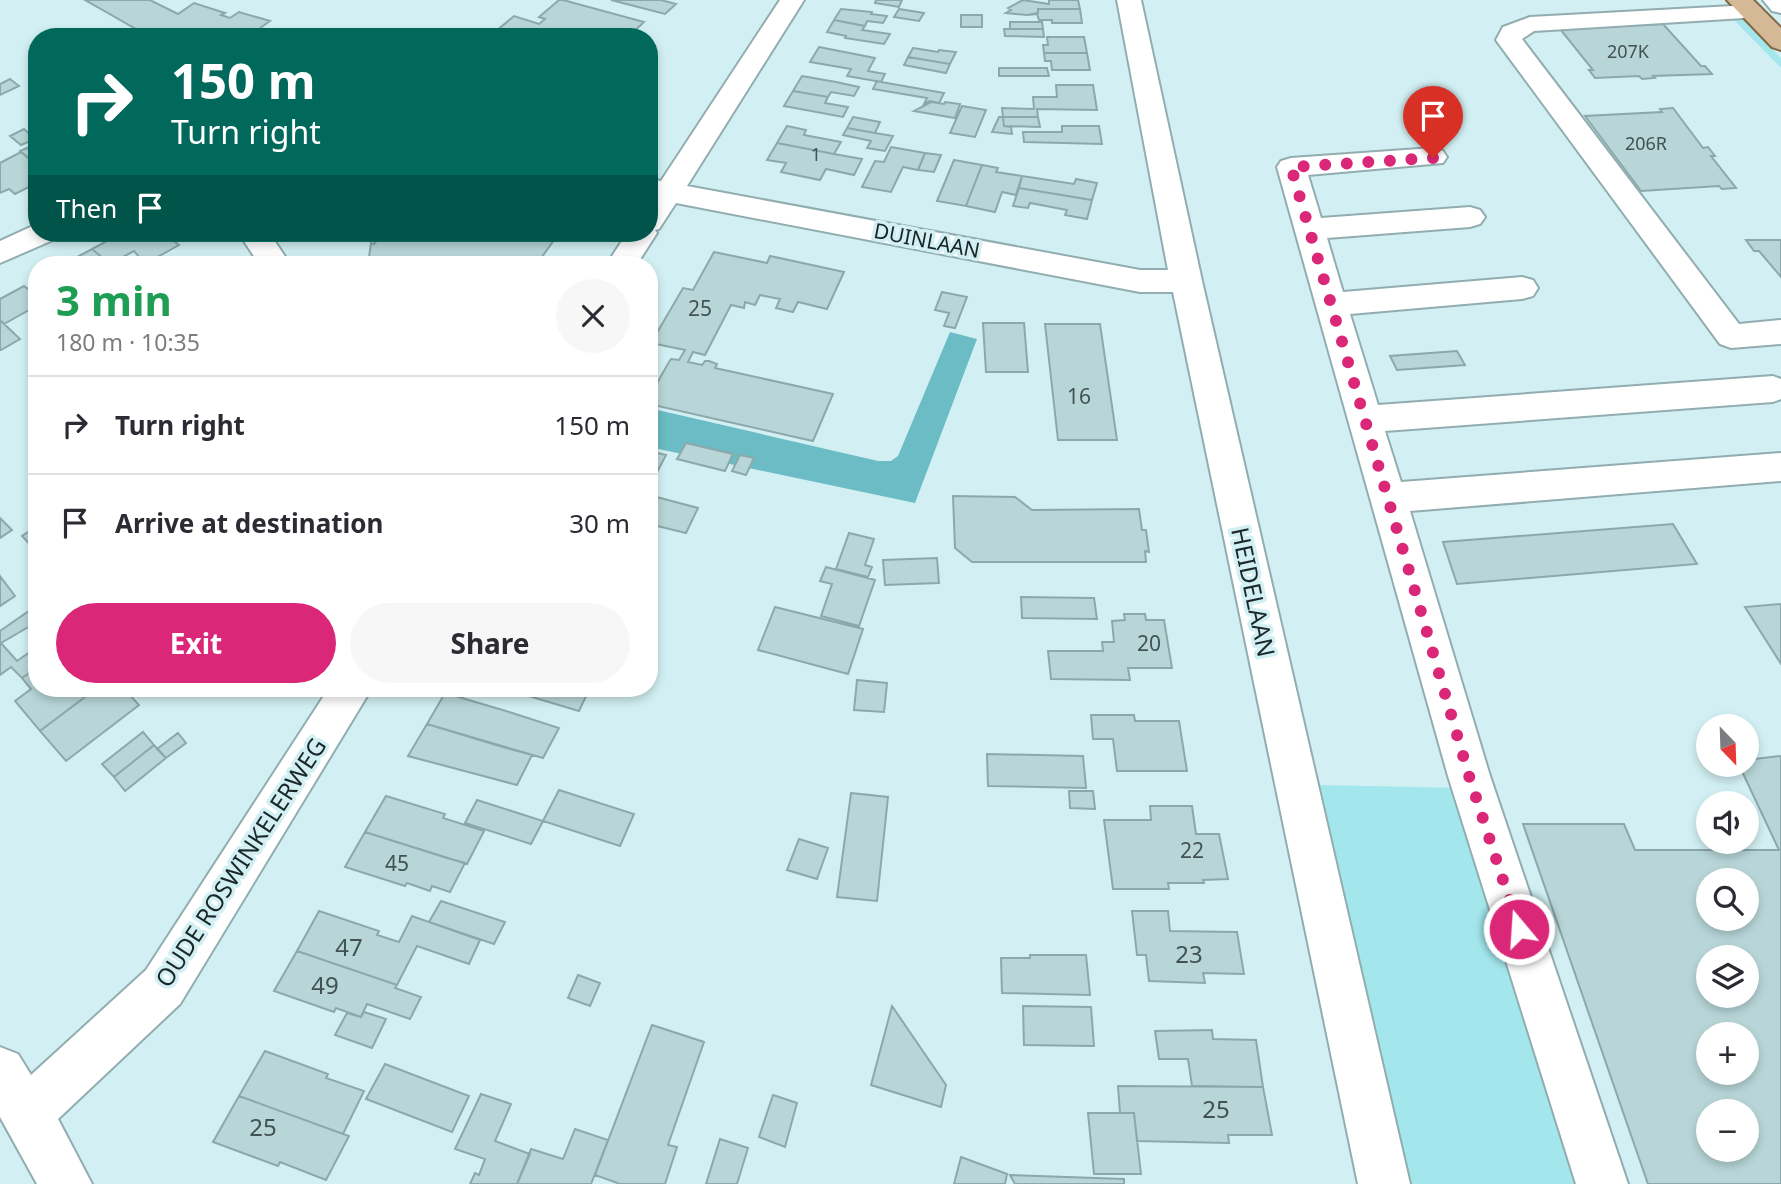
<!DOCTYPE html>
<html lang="en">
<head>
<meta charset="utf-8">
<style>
	:root { --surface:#fff; --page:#f7f7f7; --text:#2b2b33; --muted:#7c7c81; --line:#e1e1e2; --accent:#db2777 }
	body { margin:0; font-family:"Noto Sans",sans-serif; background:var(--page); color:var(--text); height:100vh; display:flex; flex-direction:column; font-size:26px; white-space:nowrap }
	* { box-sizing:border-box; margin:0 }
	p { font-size:23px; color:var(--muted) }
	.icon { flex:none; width:38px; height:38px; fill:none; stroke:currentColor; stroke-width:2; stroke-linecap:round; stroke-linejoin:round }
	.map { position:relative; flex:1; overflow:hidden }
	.sheet { position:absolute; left:28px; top:256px; width:630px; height:441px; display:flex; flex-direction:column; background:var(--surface); border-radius:28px; box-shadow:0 4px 10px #0003 }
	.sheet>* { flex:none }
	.top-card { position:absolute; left:28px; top:28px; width:630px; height:214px; border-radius:28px; box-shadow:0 4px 10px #0003; background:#00695c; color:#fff; overflow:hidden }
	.needle { width:46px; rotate:157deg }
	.controls { position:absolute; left:1696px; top:714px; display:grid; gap:14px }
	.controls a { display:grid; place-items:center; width:63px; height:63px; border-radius:50%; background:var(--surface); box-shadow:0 4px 10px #0003; font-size:35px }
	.pin { position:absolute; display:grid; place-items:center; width:60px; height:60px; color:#fff; margin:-72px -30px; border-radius:50% 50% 50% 0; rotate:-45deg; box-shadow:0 0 7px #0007 }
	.pin .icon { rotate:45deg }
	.me { position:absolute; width:77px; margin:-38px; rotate:342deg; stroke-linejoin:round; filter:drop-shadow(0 0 5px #0008) }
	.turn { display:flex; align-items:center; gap:24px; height:147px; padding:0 28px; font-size:32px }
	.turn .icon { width:91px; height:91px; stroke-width:2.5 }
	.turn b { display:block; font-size:49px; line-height:60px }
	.then { display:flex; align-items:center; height:66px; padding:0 28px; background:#0003; gap:14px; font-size:26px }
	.round { display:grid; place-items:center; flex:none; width:74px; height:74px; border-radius:37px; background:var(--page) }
	.overview { display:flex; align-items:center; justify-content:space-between; height:119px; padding:0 28px }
	h1 { font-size:42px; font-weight:700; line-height:52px; color:#1e9e55 }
	.primary-button { display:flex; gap:14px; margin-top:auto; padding:14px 28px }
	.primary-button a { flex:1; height:80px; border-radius:42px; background:var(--accent); color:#fff; font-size:28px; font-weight:700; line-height:80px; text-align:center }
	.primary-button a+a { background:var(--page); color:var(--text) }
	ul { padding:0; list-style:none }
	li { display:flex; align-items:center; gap:21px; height:98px; padding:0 28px; border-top:2px solid var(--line) }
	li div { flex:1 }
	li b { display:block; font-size:26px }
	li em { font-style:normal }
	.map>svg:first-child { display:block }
	.green { fill:#a3e7ed }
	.forest { fill:#6bbcc4 }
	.building { fill:#b8d6d8; stroke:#8ca8ab; stroke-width:2; fill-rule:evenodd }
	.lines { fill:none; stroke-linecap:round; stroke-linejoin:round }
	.minor-casing { stroke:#91adb0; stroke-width:4 }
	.major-casing { stroke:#816842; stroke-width:4 }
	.minor { fill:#fff; fill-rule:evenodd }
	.major { fill:#d5b997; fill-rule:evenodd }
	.route { stroke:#db2777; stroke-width:12; stroke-dasharray:0 21.6 }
	.labels { text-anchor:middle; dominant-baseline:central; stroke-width:7; stroke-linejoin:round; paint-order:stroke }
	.far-number-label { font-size:18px; fill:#425253 }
	.far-street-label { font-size:21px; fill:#1a2627; stroke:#d2f0f3 }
	.number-label { font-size:21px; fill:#425253 }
	.street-label { font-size:24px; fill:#1a2627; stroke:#d2f0f3 }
	.near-number-label { font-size:24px; fill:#425253 }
</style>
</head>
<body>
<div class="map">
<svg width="1781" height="1184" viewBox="0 0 1781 1184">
	<rect width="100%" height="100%" fill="#d2f0f3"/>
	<path class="green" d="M1740,16l41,42v10l-50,-51z
		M1320,785l144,3 120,396h-174z"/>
	<path class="forest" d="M950,332l27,7 -62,164 -266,-56v-39l229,53h13l7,-5z"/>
	<path class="building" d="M85,0h65l28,14 16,-11 31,10 -4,2 9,3 9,-6 31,9 -22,16h-95l-23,-7 4,-2z
		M559,0h4l81,22 -16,15h-139l25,-21 25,8 6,-5 -6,-2z
		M611,0h50l15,4 -11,10z
		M876,0h26l-3,7 -24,-4z
		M1023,0l26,4v-4h29l2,9h-42v4l-11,2 -21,-2 5,-3 -3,-2z
		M841,9l31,3 -1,2 16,2 -4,7 -16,-2 -2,5 -31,-6z
		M899,9l25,4 -5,8 -25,-4z
		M1038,9h42l2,14h-30v-3h-13l-2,-6 -10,1 11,-2z
		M961,15h21v12h-21z
		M834,20l31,6 -3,4 28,4 -6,10 -39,-6 1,-2 -19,-4z
		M1010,22h32l1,7h-33z
		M1663,24l38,42h4l7,8 -59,2 2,2 -13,1 -3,-3 -44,2 -6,-8h4l-33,-41z
		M1004,29h39l1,8 -39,-1z
		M1047,37h37l3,16h-43l-1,-8h5z
		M819,47l56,11 -7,13 17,3 -4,8 -34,-6 4,-7 -41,-7z
		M913,48l25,4 1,-2 17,2 -6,12 -42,-7z
		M1044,53h43l3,17h-38l-1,-9h-6z
		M908,57l42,7 -4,9 -42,-8z
		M999,68h48l2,8h-50z
		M802,76l34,6 23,5 -5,9 -23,-4 -3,5 -35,-6z
		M10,79l9,7 -19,9v-11z
		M877,81l4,1 63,11 -5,10 -9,-2 -6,3 3,-6 -54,-9z
		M1056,85h37l4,25 -60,-1 1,8h-35l-1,-9 32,1 -1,-12h24z
		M793,91l35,6 -3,6 23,4 -5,10 -59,-11z
		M931,102l13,2 1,-2 15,2 -5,14 -41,-7z
		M962,106l24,4 -11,27 -25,-4z
		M1673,108l30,40 5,-1 7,9h-4l25,32 -14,1 -3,-3 -78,5 -56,-75 77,-4 -2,-3z
		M853,117l27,5 -5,11 -28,-5z
		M999,117h4l1,9 7,1 1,7 -20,-2z
		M1003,117h35l2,10 -36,-1z
		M787,126l19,4 -2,5 37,7 -7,12 -57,-11z
		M1062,126h37l3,18 -78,-2 -1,-10h39z
		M847,128l28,5 18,3 -8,15 -18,-3 4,-7 -28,-6z
		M24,129l11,10 -14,6 -11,-9z
		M777,143l57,11 28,5 -8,16 -28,-6 -6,11 -39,-8 5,-9 -19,-3z
		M34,145l3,2v18l-17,-14z
		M891,147l34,6 -7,17 -15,-3 -12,25 -29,-5 13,-26 9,1z
		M21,152l16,13v18l-22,11 -6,-5 -9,4v-30z
		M925,153l16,2 -7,17 -16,-2z
		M954,160l28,5 -16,41 -29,-5z
		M982,165l16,3 -2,4 26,4 -6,19 -14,-3 -7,20 -29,-6z
		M1022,176l52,8 2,-5 21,4 -5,17 -73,-12z
		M1019,188l73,12 -5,19 -22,-4 2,-5 -37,-7 -2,5 -15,-2z
		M122,233h9l5,5 9,-5h18l16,12 -34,19 -11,-13 -24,13 -18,-15z
		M383,233h176l-22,31h-169l3,-21 3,1z
		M1746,240h35v37l-22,-26h-5z
		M92,249l18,15h-46z
		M714,252l53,11 3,-7 74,16 -17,37 -29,-7 -5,10 -17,-4 4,-9 -20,-4 -5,10 -10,-3 -1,6 -13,-3 -26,50 -12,-3 -5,10 14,3 3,-4h4l8,3 -2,4 118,26 -20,47 -164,-37v-7l20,-35 2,-3 8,1 6,-10 -34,-7 32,-55 10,2z
		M24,286l8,6 5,-2v31l-8,-11 -25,14 -4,-4v-21z
		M942,292l25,5 -12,31 -11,-2 5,-13 -14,-3z
		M0,320l20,19 -19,11h-1z
		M983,323h41l4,49h-42z
		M1045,324h55l17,116h-59z
		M1457,351l8,14 -68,5 -7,-14z
		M686,443l47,11 -8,17 -48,-12z
		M649,451l17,4 -13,25 -4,-1z
		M740,455l14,3 -8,17 -14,-4z
		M649,495l49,13 -12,25 -37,-9z
		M953,496l62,1 17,13 107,-1 3,21h4l3,22 -4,-1 1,11h-174l-17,-14z
		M0,518l12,12 -12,8z
		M1673,524l24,40 -240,20 -14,-42z
		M37,526v21l-3,2 -12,-13z
		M849,533l25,6 -9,26 7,2 -4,10 -32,-8z
		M937,558l2,25 -54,2 -2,-25z
		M826,567l49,13 -16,46 -38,-10 11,-32 -12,-3z
		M0,576l15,20 -15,10z
		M1021,597l73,1 3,21 -75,-1z
		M1781,604v60l-36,-57z
		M775,607l88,22 -15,45 -90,-24z
		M29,611l8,11 -36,21 16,18 20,-14v21l-15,10 -11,-11 -11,8v-44z
		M1124,614h21l1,6h18l8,48h-44l2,12 -79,-1 -3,-28h55l-1,-9h12l-2,-21 13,-1z
		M37,668v20h60l-57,43 -25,-30 16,-12 -9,-11z
		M857,680l30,3 -3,29 -30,-2z
		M97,688h38l-7,5 11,12 -73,56 -26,-30z
		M518,688h72l-11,23 -64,-19z
		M445,693l61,18 53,17 -16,30 -116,-34z
		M1091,715h43l1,6h44l8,50h-70l-4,-32h-20z
		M427,724l79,24 26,7 -15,30 -109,-29z
		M143,732l11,13 -40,32 -12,-13z
		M178,733l8,10 -20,15 -9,-9z
		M154,745l12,13 -41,33 -11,-14z
		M987,754l96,2 3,32 -98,-2z
		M1781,756v428h-133l-125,-360h101l11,26h144l-40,-85h7v-5zM1708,880h38v39h-38zM1708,957h38v39h-38zM1708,1034h38v39h-38zM1708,1111h38v39h-38z
		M559,790l75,24 -14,32 -77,-25z
		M1069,791h24l2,18 -25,-1z
		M851,793l37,4 -11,104 -40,-4z
		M386,796l59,18 -2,4 41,13 -17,33 -102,-32z
		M477,800l66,21 -12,23 -66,-21z
		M1150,806h42l4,28h23l9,45 -25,1 1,3h-36l1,6h-56l-9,-69h47z
		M365,832l82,26 18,5 -15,29 -18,-6 -2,5 -23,-8 -2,3 -60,-19z
		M799,839l29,9 -11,31 -30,-9z
		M441,901l64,21 -11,22 -65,-22z
		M319,911l60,20 -2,4 22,7 13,-26 68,24 -11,24 -52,-18 -20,39 -100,-34z
		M1132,911h36l2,20 67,1 7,42 -41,-1 2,10 -56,-2 -3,-26h-9z
		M297,951l100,34 -2,3 26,9 -11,22 -43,-15 -6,13 -25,-9 -2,4 -60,-21z
		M1030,955h56l4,40 -88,-2 -1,-35h29z
		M578,975l22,8 -10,23 -22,-8z
		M892,1006l54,79 -5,22 -70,-22z
		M1023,1006l68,1 3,39 -70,-1z
		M364,1012l22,7 -14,29 -37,-13 12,-22 14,4z
		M652,1025l52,17 -36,103 9,2 -12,37h-45l-25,-9z
		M1212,1030l1,9 43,1 7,47 -71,-1 -4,-27h-29l-4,-28z
		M265,1051l63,23 -2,4 38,13 -21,43 -104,-38z
		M385,1064l84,32 -17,36 -86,-33z
		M1118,1086l145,1 9,48h-44l1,8 -92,-2 -3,-28h-14z
		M481,1094l30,10 -16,37 35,13 -13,30h-47l5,-11 4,2 6,-16 -30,-10z
		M773,1095l24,8 -12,44 -26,-10z
		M239,1096l110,40 -23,44 -46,-18 -2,4 -65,-24z
		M1088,1113h46l7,61h-47z
		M575,1129l33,11 -17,44h-74l14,-35 32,10z
		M720,1139l28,9 -11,36h-31z
		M961,1157l46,17 -2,10h-51z
		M1010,1175l114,4v5h-109z"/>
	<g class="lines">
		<defs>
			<path id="minor" d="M780,0h24l-117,186 453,84h28l-51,-270h24l61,281 208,903h-52l-185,-892h-33l-464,-89 -17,26 -4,1 2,3 -20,31h-30l20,-31h22v-54l12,2z
				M1763,0h18v13l-9,-2z
				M1751,5l9,2 3,5 -3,5 -226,14 -12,8 217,285 42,-4v24l-50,4 -11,-4 -224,-304 7,-13 27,-10z
				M1433,148l10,3 4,6 -4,6 -135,12 13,43 149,-11 10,3 5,7 -5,7 -10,3 -143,11 16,54 179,-15 11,3 5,8 -5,8 -11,3 -172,15 28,91 395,-29 8,3v20l-8,3 -388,29 16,51 380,-29v28l-371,30 80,265 138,408h-52l-128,-408 -171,-609 4,-6 10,-3z
				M37,224v9h20l-4,7 -53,23v-22z
				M243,233h30l-1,4 18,27h-31l-17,-26z
				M329,688h43l-192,316 -122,115 34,65h-55l-37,-67v-70l18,7 13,21 115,-105z"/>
			<path id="major" d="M1727,0h26l28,28v22l-9,-3z"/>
		</defs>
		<use href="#minor" class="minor-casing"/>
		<use href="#major" class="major-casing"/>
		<use href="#minor" class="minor"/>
		<use href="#major" class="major"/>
	</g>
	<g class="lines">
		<path class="route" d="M1433,158l-142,9 178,609 50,153"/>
	</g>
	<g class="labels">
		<g class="far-number-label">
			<text x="1628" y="51">207K</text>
			<text x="1646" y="143">206R</text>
			<text x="816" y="154">1</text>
		</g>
		<g class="far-street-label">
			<text transform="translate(927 240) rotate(11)">DUINLAAN</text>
		</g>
		<g class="number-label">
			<text x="700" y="308">25</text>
			<text x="1079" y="396">16</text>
			<text x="1149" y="643">20</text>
			<text x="1192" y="850">22</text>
			<text x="397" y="863">45</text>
		</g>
		<g class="street-label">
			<text transform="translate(1254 592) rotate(78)">HEIDELAAN</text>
			<text transform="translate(240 862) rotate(-57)">OUDE ROSWINKELERWEG</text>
		</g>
		<g class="near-number-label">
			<text x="349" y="946">47</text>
			<text x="1189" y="953">23</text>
			<text x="325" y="984">49</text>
			<text x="1216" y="1108">25</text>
			<text x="263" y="1126">25</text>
		</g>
	</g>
</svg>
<div class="controls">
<a><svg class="needle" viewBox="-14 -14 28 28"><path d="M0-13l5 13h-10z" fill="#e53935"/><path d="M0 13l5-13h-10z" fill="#7c7c81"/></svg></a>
<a><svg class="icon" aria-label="sound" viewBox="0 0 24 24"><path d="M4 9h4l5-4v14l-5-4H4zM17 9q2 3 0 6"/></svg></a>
<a><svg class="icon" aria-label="search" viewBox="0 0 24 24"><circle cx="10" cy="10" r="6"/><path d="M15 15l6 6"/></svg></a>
<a><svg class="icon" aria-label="layers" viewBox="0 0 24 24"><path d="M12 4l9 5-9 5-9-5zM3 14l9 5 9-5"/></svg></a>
<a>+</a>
<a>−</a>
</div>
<div class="pin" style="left:1433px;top:158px;background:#d93025"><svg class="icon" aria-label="arrive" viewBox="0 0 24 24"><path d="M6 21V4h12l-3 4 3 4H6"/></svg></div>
<svg class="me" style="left:1519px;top:929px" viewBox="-20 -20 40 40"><circle r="17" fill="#db2777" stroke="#fff" stroke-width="3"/><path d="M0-11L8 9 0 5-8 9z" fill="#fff"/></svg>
<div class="top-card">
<div class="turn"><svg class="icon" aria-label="right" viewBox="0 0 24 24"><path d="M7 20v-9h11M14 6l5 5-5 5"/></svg><div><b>150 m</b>Turn right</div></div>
<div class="then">Then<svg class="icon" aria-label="arrive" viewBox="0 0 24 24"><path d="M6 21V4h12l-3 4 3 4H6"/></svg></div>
</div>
<section class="sheet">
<div class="overview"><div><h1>3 min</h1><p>180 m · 10:35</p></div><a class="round"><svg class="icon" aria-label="close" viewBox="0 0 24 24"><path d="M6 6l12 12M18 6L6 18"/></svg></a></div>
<ul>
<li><svg class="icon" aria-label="right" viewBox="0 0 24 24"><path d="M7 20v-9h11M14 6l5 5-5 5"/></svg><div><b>Turn right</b></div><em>150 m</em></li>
<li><svg class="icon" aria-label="arrive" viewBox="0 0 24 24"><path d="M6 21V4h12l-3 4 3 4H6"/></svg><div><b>Arrive at destination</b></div><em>30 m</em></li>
</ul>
<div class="primary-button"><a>Exit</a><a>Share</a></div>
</section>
</div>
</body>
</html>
